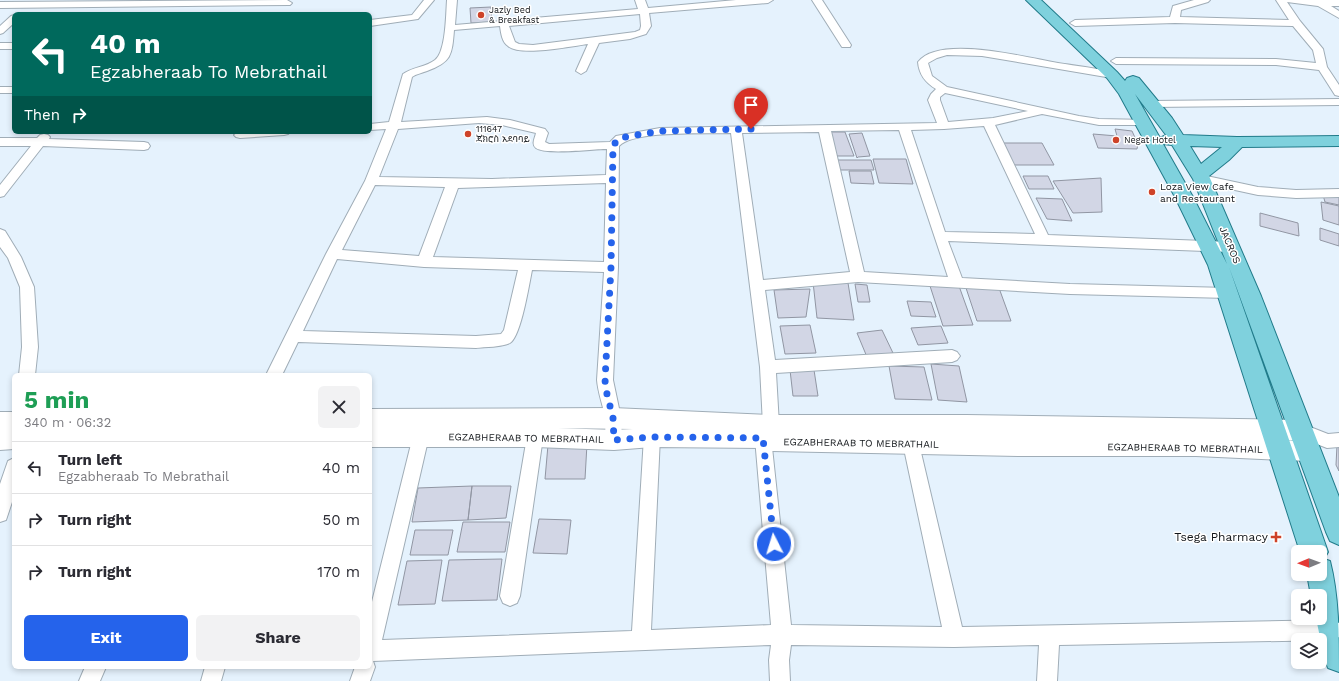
<!DOCTYPE html>
<html lang="en">
<head>
<meta charset="utf-8">
<style>
	:root { --surface:#fff; --page:#f2f2f3; --text:#2b2b33; --muted:#7c7c81; --line:#e1e1e2; --accent:#2563eb }
	body { margin:0; font-family:"Work Sans","Noto Sans Ethiopic",sans-serif; background:var(--page); color:var(--text); height:100vh; display:flex; flex-direction:column; font-size:15px; white-space:nowrap }
	* { box-sizing:border-box; margin:0 }
	p { font-size:13px; color:var(--muted) }
	.icon { flex:none; width:22px; height:22px; fill:none; stroke:currentColor; stroke-width:2; stroke-linecap:round; stroke-linejoin:round }
	.map { position:relative; flex:1; overflow:hidden }
	.drawer { position:absolute; left:12px; top:373px; width:360px; height:296px; display:flex; flex-direction:column; background:var(--surface); border-radius:6px; box-shadow:0 2px 6px #0003 }
	.drawer>* { flex:none }
	.hud { position:absolute; left:12px; top:12px; width:360px; height:122px; border-radius:6px; box-shadow:0 2px 6px #0003; background:#00695c; color:#fff; overflow:hidden }
	.needle { width:26px; rotate:269deg }
	.tools { position:absolute; left:1291px; top:545px; display:grid; gap:8px }
	.tools a { display:grid; place-items:center; width:36px; height:36px; border-radius:6px; background:var(--surface); box-shadow:0 2px 6px #0003; font-size:20px }
	.pin { position:absolute; display:grid; place-items:center; width:34px; height:34px; color:#fff; margin:-41px -17px; border-radius:50% 50% 50% 0; rotate:-45deg; box-shadow:0 0 4px #0007 }
	.pin .icon { rotate:45deg }
	.me { position:absolute; width:44px; margin:-22px; rotate:355deg; stroke-linejoin:round; filter:drop-shadow(0 0 3px #0008) }
	.turn { display:flex; align-items:center; gap:14px; height:84px; padding:0 12px; font-size:18px }
	.turn .icon { width:52px; height:52px; stroke-width:2.5 }
	.turn b { display:block; font-size:28px; line-height:34px }
	.then { display:flex; align-items:center; height:38px; padding:0 12px; background:#0003; gap:8px; font-size:15px }
	.round { display:grid; place-items:center; flex:none; width:42px; height:42px; border-radius:6px; background:var(--page) }
	.head { display:flex; align-items:center; justify-content:space-between; height:68px; padding:0 12px }
	h1 { font-size:24px; font-weight:700; line-height:30px; color:#1e9e55 }
	.cta { display:flex; gap:8px; margin-top:auto; padding:8px 12px }
	.cta a { flex:1; height:46px; border-radius:6px; background:var(--accent); color:#fff; font-size:16px; font-weight:700; line-height:46px; text-align:center }
	.cta a+a { background:var(--page); color:var(--text) }
	ul { padding:0; list-style:none }
	li { display:flex; align-items:center; gap:12px; height:52px; padding:0 12px; border-top:1px solid var(--line) }
	li div { flex:1 }
	li b { display:block; font-size:15px }
	li em { font-style:normal }
	.map>svg:first-child { display:block }
	.building { fill:#d2d6e5; stroke:#9196a3 }
	.lines { fill:none; stroke-linecap:round; stroke-linejoin:round }
	.street-casing { stroke:#a0adb7; stroke-width:2 }
	.secondary-casing { stroke:#a0adb7; stroke-width:2 }
	.primary-casing { stroke:#217b8a; stroke-width:2 }
	.street { fill:#fff; fill-rule:evenodd }
	.secondary { fill:#fff; fill-rule:evenodd }
	.primary { fill:#7fd1dd; fill-rule:evenodd }
	.route { stroke:#2563eb; stroke-width:7; stroke-dasharray:0 12.6 }
	.poi-dot { fill:#ce4329; stroke:#fff; stroke-width:1.5 }
	.labels { text-anchor:middle; dominant-baseline:central; stroke-width:3; stroke-linejoin:round; paint-order:stroke }
	.far-poi-label { font-size:9px; fill:#111519; stroke:#fff; text-anchor:start }
	.poi-label { font-size:10px; fill:#111519; stroke:#fff; text-anchor:start }
	.street-label { font-size:10px; fill:#111519; stroke:#fff }
	.near-poi-label { font-size:12px; fill:#111519; stroke:#fff; text-anchor:end }
</style>
</head>
<body>
<div class="map">
<svg width="1339" height="681" viewBox="0 0 1339 681">
	<rect width="100%" height="100%" fill="#e5f2fd"/>
	<path class="building" d="M491,7l1,15 -21,1 -1,-15z
		M1115,129l17,2 6,13 -1,5 -39,-1 -5,-14 24,2z
		M829,132h16l9,24h-17z
		M862,133l8,23 -12,1 -1,1 -8,-24z
		M1003,143h39l12,22h-41z
		M873,159h33l7,25 -34,-1z
		M836,160h35l3,10h-35z
		M849,171h22l3,13 -23,-1z
		M1023,176h25l6,13h-25z
		M1101,178l1,34 -29,1 -20,-32z
		M1323,195l16,1v9l-14,-3z
		M1036,198l26,1 10,22 -25,-2z
		M1321,202l18,4v19l-16,-5z
		M1260,213l38,10 1,13 -39,-10z
		M1320,228l19,6v12l-19,-6z
		M813,282l35,1 6,37 -37,-2z
		M855,284l12,1 3,17h-12z
		M930,286h29l14,39 -30,1z
		M966,288h33l12,33h-34z
		M810,289l-4,28 -28,1 -4,-28z
		M907,301l24,1 5,15 -25,-1z
		M810,325l6,28 -31,1 -5,-28z
		M941,326l7,17 -30,2 -7,-17z
		M882,330l11,23 -26,4 -10,-24z
		M931,364l28,2 8,36 -29,-2z
		M889,366l35,1 8,33 -37,-1z
		M790,370h24l4,26h-25z
		M587,444l-2,35h-40l3,-34z
		M1337,445h2v26l-3,-6z
		M472,486h39l-5,32 -38,2z
		M472,486l-4,34 -56,2 6,-34z
		M539,519l32,1 -4,34 -34,-1z
		M463,522h47l-5,30h-48z
		M415,530h38l-5,25h-38z
		M502,559l-5,41 -55,1 7,-41z
		M442,560l-7,44 -37,1 9,-44z"/>
	<g class="lines">
		<defs>
			<path id="street" d="M287,0l5,3 -2,2 -290,3v-6z
				M424,0h10l-16,19 -48,7v-6l42,-5z
				M447,0h10l-2,25 183,-16 -3,-9h10l3,8 88,-8h37l-5,3 -119,10 2,13 -5,8 -16,5 -31,4 -13,28 -5,3 -5,-3 12,-27c-16,2 -68,13 -80,2 -6,-4 -7,-13 -8,-20l-46,4c-2,26 -3,32 -27,41 -5,2 -11,3 -15,6l-11,45 86,-5 23,3 35,9 3,4 -3,9 4,2 61,-2 6,-6 44,-8 277,-5 -9,-23 3,-6 5,-5c-10,-6 -17,-14 -18,-27 21,-28 110,-4 140,1 19,3 39,5 58,10l1,2 -5,3 -130,-22 -35,-1 -10,3 -9,5 4,13 15,11 132,29 20,3 49,1 2,2 -2,2 -4,1h-45l-57,-11 -47,11 53,110 183,7 5,2 2,3 -2,3 -5,2 -283,-11 14,37 108,6 158,4 5,1 2,4 -2,4 -5,1 -158,-4 -212,-12 -93,8 10,70 177,-10 5,2 3,4 -3,4 -5,2 -176,11 3,52 -2,5 -6,2 -6,-2 -2,-5 -3,-58 -29,-234c-24,1 -97,-3 -112,13l-1,121 -5,113 8,38 1,22 -2,5 -6,2 -6,-2c-4,-9 -2,-18 -3,-28 -2,-12 -7,-24 -8,-37l7,-108 -72,-2c-3,15 -11,66 -22,73 -7,4 -26,4 -34,5l-178,-6 -16,33h-16l60,-121 39,-73 21,-52 -16,1v-6l19,-2 14,-48c10,-7 23,-7 32,-14 11,-8 11,-46 12,-60zM640,14l1,12 -1,4 -5,2 -102,13 -14,-1 -4,-2 -6,-16zM945,93l83,18 -35,7 -45,4 -8,-22v-3zM479,123l23,2 34,8c-1,5 -5,11 0,15 9,7 57,1 71,1l-1,26 -114,4 -113,-2 19,-48zM984,126l51,108 -90,-2 -34,-102 33,-1zM899,130l49,147 -84,-5 -33,-141zM819,132l31,140 -87,8 -21,-147zM606,183l-2,79 -171,-5 25,-69zM375,185l70,2 -26,69 -77,-6zM337,259l87,8 94,3 -14,60 -3,4 -25,2 -173,-5z
				M812,0h10l29,45 -1,2h-8z
				M1194,0h16l-2,2 -27,8 -1,7 109,3 -13,-20h63v6h-8l8,5v7l-21,-12 -31,-4 13,19 23,28 4,18 12,18v11l-4,-1 -16,-25 -43,-5 -160,-1 -5,-3 5,-3 160,1 40,4 -3,-13 -20,-24 -118,-3 -100,3 -5,-3 5,-3 95,-3 3,-11z
				M14,15v8l-11,10 -3,1v-8l11,-10z
				M0,43h14v6h-14z
				M0,87h14v6h-14z
				M1339,99v6l-188,2 -6,-3 6,-3z
				M238,132h52l-2,2 -4,1 -44,3 -4,-1 -2,-2z
				M44,134l4,1 2,2 -1,2 95,3 4,1 2,3 -2,3 -4,1 -101,-4 -39,50 -4,1v-12l31,-39h-31v-8h37l3,-3z
				M1202,175l56,12 38,3 43,-1v8l-43,1 -38,-3 -60,-13 -2,-3 2,-3z
				M0,229l5,2 16,26 13,30 4,60 -3,28h-16l3,-28 -2,-60 -12,-29 -8,-11z
				M1300,423l28,11 11,-1v14l-12,1 -33,-13 -2,-5 2,-5z
				M421,429l6,2 2,5 -47,204 250,-9 12,-194 2,-5 6,-2 6,2 2,5 -9,193 120,-5 -16,-187 2,-5 6,-2 6,2 2,5 20,187 151,2 -39,-183 2,-5 6,-2 6,2 2,5 43,183 371,-7 6,3v14l-6,3 -274,5 -2,36h-20l2,-36 -85,2 -163,-2 -2,15 1,21h-20l-1,-21 2,-15 -398,16 2,6 -5,14h-20l5,-14h15v-57l43,-174 2,-5z
				M535,430l6,2 2,5 -23,159 -3,7 -7,3 -7,-3 -3,-7 27,-159 2,-5z
				M14,458v38l-8,24 -6,2v-38l8,-23z
				M85,667h21l-6,14h-21z
				M205,667h20l-4,14h-20z"/>
			<path id="secondary" d="M613,408l158,7h195l334,5 8,3 4,7 -4,7 -8,3h-18l26,1 8,3 4,7 -4,7 -8,3 -112,-5h-174l-250,-5 -9,-3 -111,-1 -38,3 -79,-3h-165v-38zM558,428l75,1 -19,1z
				M0,412h14v37l-14,1z"/>
			<path id="primary" d="M1026,0h15l76,72 8,9 2,-3 6,-2 6,2 33,40 11,17 54,2 102,-1v10l-97,1 -13,13 -20,16 52,120 78,201v48l-9,-4 -4,-9 -97,-265 99,285 -4,7 6,2c9,35 9,74 9,111l-11,-4 -4,-11 -8,-39h4v-22h-9l-4,-22h13v-22h-20l-92,-287 -33,-68 -56,-103 -12,-16zM1135,94l31,41 -6,3zM1163,144l9,1 21,34 34,85 -34,-67zM1190,146l32,1 -21,17z"/>
		</defs>
		<use href="#street" class="street-casing"/>
		<use href="#secondary" class="secondary-casing"/>
		<use href="#primary" class="primary-casing"/>
		<use href="#street" class="street"/>
		<use href="#secondary" class="secondary"/>
		<use href="#primary" class="primary"/>
	</g>
	<g class="lines">
		<path class="route" d="M751,129l-91,2 -40,7 -7,7 -2,122 -6,113 1,10 7,28 1,22 38,-3 111,1 11,106"/>
	</g>
	<g class="poi-dot">
		<circle cx="481" cy="15" r="4"/>
		<circle cx="468" cy="134" r="4"/>
		<circle cx="1116" cy="140" r="4"/>
		<circle cx="1152" cy="192" r="4"/>
		<path d="M1274 531h4v4h4v4h-4v4h-4v-4h-4v-4h4z"/>
	</g>
	<g class="labels">
		<g class="far-poi-label">
			<text x="489" y="10">Jazly Bed<tspan x="489" dy="10">&amp; Breakfast</tspan></text>
			<text x="476" y="129">111647<tspan x="476" dy="10">ጃክሮስ አደባባይ</tspan></text>
			<text x="1124" y="140">Negat Hotel</text>
		</g>
		<g class="poi-label">
			<text x="1160" y="186">Loza View Cafe<tspan x="1160" dy="12">and Restaurant</tspan></text>
		</g>
		<g class="street-label">
			<text transform="translate(1230 245) rotate(67)">JACROS</text>
			<text transform="translate(526 438) rotate(1)">EGZABHERAAB TO MEBRATHAIL</text>
			<text transform="translate(861 443) rotate(1)">EGZABHERAAB TO MEBRATHAIL</text>
			<text transform="translate(1185 448) rotate(1)">EGZABHERAAB TO MEBRATHAIL</text>
		</g>
		<g class="near-poi-label">
			<text x="1268" y="537">Tsega Pharmacy</text>
		</g>
	</g>
</svg>
<div class="tools">
<a><svg class="needle" viewBox="-14 -14 28 28"><path d="M0-13l5 13h-10z" fill="#e53935"/><path d="M0 13l5-13h-10z" fill="#7c7c81"/></svg></a>
<a><svg class="icon" aria-label="sound" viewBox="0 0 24 24"><path d="M4 9h4l5-4v14l-5-4H4zM17 9q2 3 0 6"/></svg></a>
<a><svg class="icon" aria-label="layers" viewBox="0 0 24 24"><path d="M12 4l9 5-9 5-9-5zM3 14l9 5 9-5"/></svg></a>
</div>
<div class="pin" style="left:751px;top:129px;background:#d93025"><svg class="icon" aria-label="arrive" viewBox="0 0 24 24"><path d="M6 21V4h12l-3 4 3 4H6"/></svg></div>
<svg class="me" style="left:774px;top:544px" viewBox="-20 -20 40 40"><circle r="17" fill="#2563eb" stroke="#fff" stroke-width="3"/><path d="M0-11L8 9 0 5-8 9z" fill="#fff"/></svg>
<div class="hud">
<div class="turn"><svg class="icon" aria-label="left" viewBox="0 0 24 24"><path d="M17 20v-9H6M10 6l-5 5 5 5"/></svg><div><b>40 m</b>Egzabheraab To Mebrathail</div></div>
<div class="then">Then<svg class="icon" aria-label="right" viewBox="0 0 24 24"><path d="M7 20v-9h11M14 6l5 5-5 5"/></svg></div>
</div>
<section class="drawer">
<div class="head"><div><h1>5 min</h1><p>340 m · 06:32</p></div><a class="round"><svg class="icon" aria-label="close" viewBox="0 0 24 24"><path d="M6 6l12 12M18 6L6 18"/></svg></a></div>
<ul>
<li><svg class="icon" aria-label="left" viewBox="0 0 24 24"><path d="M17 20v-9H6M10 6l-5 5 5 5"/></svg><div><b>Turn left</b><p>Egzabheraab To Mebrathail</p></div><em>40 m</em></li>
<li><svg class="icon" aria-label="right" viewBox="0 0 24 24"><path d="M7 20v-9h11M14 6l5 5-5 5"/></svg><div><b>Turn right</b></div><em>50 m</em></li>
<li><svg class="icon" aria-label="right" viewBox="0 0 24 24"><path d="M7 20v-9h11M14 6l5 5-5 5"/></svg><div><b>Turn right</b></div><em>170 m</em></li>
</ul>
<div class="cta"><a>Exit</a><a>Share</a></div>
</section>
</div>
</body>
</html>
